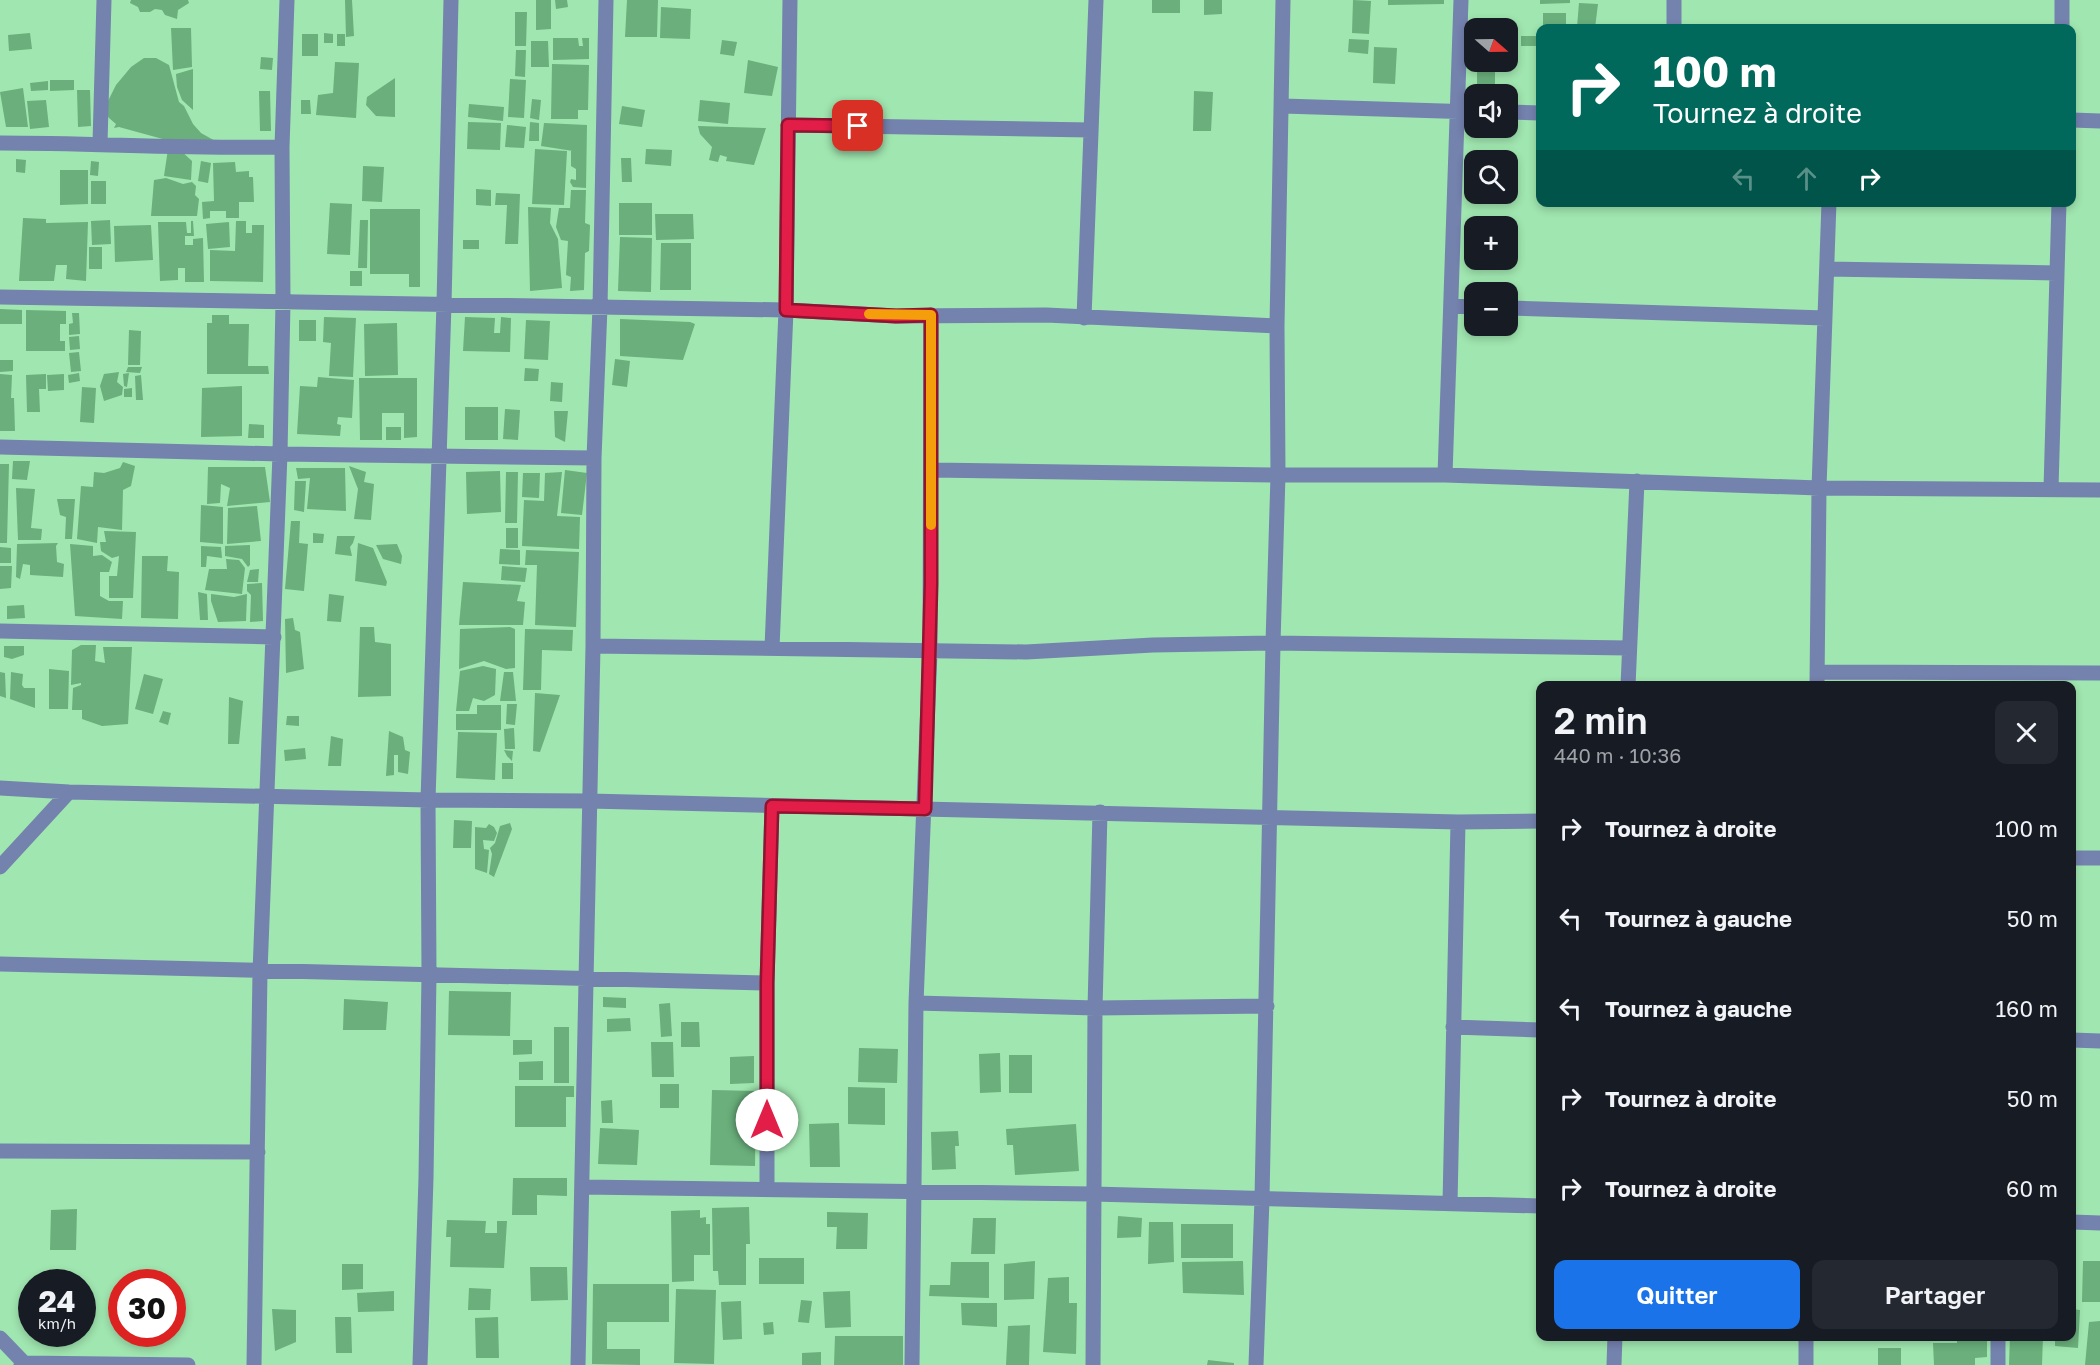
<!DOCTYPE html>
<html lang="fr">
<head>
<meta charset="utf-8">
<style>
	:root { --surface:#171b24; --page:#242831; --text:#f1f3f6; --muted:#9ea1a6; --accent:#1a73e8 }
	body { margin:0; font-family:"Golos Text",sans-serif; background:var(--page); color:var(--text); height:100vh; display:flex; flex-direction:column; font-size:22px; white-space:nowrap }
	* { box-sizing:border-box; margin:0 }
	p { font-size:20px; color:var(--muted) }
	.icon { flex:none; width:33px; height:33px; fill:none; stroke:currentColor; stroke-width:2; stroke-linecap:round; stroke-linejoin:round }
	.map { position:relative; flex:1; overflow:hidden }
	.sheet { position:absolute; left:1536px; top:681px; width:540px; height:660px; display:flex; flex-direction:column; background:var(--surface); border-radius:12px; box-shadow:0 3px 9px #0003 }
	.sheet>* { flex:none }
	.guide { position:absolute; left:1536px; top:24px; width:540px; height:183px; border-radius:12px; box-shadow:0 3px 9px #0003; background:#00695c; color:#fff; overflow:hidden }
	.needle { width:39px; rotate:110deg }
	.controls { position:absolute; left:1464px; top:18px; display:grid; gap:12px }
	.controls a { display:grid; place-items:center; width:54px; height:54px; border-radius:12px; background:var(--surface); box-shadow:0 3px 9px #0003; font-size:30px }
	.speed { position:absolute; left:18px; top:1269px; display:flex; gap:12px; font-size:30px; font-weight:700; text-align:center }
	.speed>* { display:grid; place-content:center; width:78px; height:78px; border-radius:50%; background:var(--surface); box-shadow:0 3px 9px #0003; line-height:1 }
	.speed small { font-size:15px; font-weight:400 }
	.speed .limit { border:9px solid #d22; background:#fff; color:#111 }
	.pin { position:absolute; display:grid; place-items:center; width:51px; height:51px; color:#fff; margin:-26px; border-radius:12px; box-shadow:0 3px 9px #0006 }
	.me { position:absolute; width:66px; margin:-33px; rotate:0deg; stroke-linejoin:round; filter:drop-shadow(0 0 4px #0008) }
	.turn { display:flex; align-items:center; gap:21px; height:126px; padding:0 18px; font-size:27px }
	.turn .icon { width:78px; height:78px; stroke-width:2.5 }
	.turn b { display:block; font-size:42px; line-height:51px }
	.lanes { display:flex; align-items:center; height:57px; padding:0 18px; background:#0003; justify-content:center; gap:30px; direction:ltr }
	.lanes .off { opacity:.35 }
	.round { display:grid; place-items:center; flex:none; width:63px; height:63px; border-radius:12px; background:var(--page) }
	.overview { display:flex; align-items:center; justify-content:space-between; height:102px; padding:0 18px }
	h1 { font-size:36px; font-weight:600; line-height:45px }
	.button { display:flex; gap:12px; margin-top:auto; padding:12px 18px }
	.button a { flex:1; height:69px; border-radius:12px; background:var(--accent); color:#fff; font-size:24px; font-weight:600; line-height:69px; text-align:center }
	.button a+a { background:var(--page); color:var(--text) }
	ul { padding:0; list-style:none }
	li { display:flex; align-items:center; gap:18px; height:90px; padding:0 18px }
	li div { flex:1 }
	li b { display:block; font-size:22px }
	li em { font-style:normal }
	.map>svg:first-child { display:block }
	.building { fill:#6aaf7c }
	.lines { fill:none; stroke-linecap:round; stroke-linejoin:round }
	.minor { stroke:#7482ae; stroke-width:15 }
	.route-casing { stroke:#92132f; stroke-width:15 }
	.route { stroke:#e11d48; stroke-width:10 }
	.slow { stroke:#f59e0b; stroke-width:10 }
</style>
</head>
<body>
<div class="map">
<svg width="2100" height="1365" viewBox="0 0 2100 1365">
	<rect width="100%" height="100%" fill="#a0e6b0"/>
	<path class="building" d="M131,0h57l1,3 -11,7 -1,9 -12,-4 -3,-5 -7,-1 -5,3h-10l-2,-5 -8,-4z
		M345,0h7l2,36 -8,1z
		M536,0h15v29l-15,1z
		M555,0h12l1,7 -12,2z
		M627,0h31l-1,37h-32z
		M1152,0h28v13h-28z
		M1204,0h18v14l-18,1z
		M1353,0l18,1 -2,33 -17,-1z
		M1388,0h56v4l-56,1z
		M1540,0h30v3l-30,1z
		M1579,3l19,1 -3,24 -18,-1z
		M661,7l30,2 -1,30 -30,-1z
		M515,12h12l-1,34h-11z
		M1543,13h23v15h-23z
		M1477,20l18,1v7h-18z
		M171,28h20l1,39 -19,3z
		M30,33l2,16 -23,2 -1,-16z
		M324,33l9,1v9h-9z
		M302,34h16v22h-16z
		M337,34h8v12h-8z
		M1521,36h18v10h-18z
		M553,38h25l1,8h4l-1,-8h7v21l-36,1z
		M1349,39l20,1 -1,14 -20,-2z
		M722,40l15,2 -3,14 -14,-2z
		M531,41h17l1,26h-18z
		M1374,47l23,1 -2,36 -22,-1z
		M516,50h10l-1,27 -10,-1z
		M261,57l12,1 -1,12 -12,-1z
		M144,58h12l13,7 10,37 5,4 9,18 8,9 16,9 -47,-1 -51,-14 -5,1 2,-4 -7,-6 -3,-5v-8l10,-20 15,-18z
		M748,60l30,7 -6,29 -28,-3z
		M335,62l24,1 -3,55 -40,-3 2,-20 15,-2z
		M1477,62h18v25h-18z
		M552,64l37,1 -1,45h-10v9h-27z
		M193,69v41l-11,-10 -5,-13 -1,-13z
		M395,78v39l-19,-1 -10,-11 1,-8z
		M510,79l16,1 -2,38 -16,-1z
		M50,80h24v10l-24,1z
		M48,81v9l-17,1 -1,-8z
		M23,88l5,39h-22l-6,-35z
		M77,90h13l1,36 -13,1z
		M259,91h11l1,40h-11z
		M1194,91l19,1 -2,39h-18z
		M532,99l9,1 -2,20 -9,-2z
		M46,100l3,27 -19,2 -3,-28z
		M301,100h9l1,14h-10z
		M700,100l30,3 -2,21 -30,-3z
		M469,104l35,3 -1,14 -35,-4z
		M622,106l23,4 -3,17 -23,-3z
		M468,122l33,1 -1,27 -33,-1z
		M530,122l9,1v18h-10z
		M544,123l43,2 -1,63 -13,-1 -3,-5 1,-3 5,1v-11l-5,-3v-15h2l-32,-5z
		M507,125l19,2 -2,21 -19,-1z
		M698,126l68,2 -12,37 -28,-4 1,-4 -7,-2 -2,7 -9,-2 3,-13 -12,-13z
		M168,149h11l13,12 -1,19 -27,-4z
		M535,149l32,2 -3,54 -32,-1z
		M646,149l26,1 -1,16 -26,-2z
		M621,158h10l1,24h-10z
		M16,159l10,1 -1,13 -9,-1z
		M91,161l8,1 -1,14 -8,-1z
		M201,161l10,2 -3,20 -10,-2z
		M235,162l1,10 13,-1v6h4l1,25h-15v16h-13v-7h-16v7l-7,1 -1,-17 12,-1 -1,-38z
		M363,166l21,1 -2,35 -20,-1z
		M60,170h28v34l-28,1z
		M166,178l17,6 9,-2 4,4 -1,9 4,4 -2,17h-46l3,-36z
		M91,181h15v23h-15z
		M476,189l15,1v16l-15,-1z
		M571,190h15l-1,33 5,2 -1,26 -4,2 -1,37 -14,1 1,-14 -5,-2 2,-34 -7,-1 -5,-13 3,-19h11z
		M496,193l24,1 -2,50h-13l2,-39h-12z
		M330,203l22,1 -2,51 -23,-1z
		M619,203h33v32h-33z
		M528,207l23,1 -1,15 8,16 4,49 -32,3z
		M370,209h50v78h-11v-13h-39z
		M655,214h38l1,25 -38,1z
		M23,218l23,1v4l42,-1 -2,59 -20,-2 1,-14h-11l-2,16h-35z
		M110,220l1,24 -19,1 -1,-24z
		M360,220h8l-1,48h-9z
		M191,221h2l1,15h-9v9h8v-6l10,-1 1,44h-19v-14h-7v12l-18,1 -2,-59h28l1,11h4z
		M236,221h10v12h6v-8h12l-1,57 -53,-1v-31l25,1z
		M229,222l1,25 -22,2 -2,-25z
		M151,225l2,35 -38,2 -1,-36z
		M620,237l32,1 -1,54 -33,-1z
		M463,240h16v9h-16z
		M661,243h30v47h-31z
		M89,247h13v22h-13z
		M350,271h12v15h-12z
		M0,309l22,1v14h-22z
		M26,310l40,1v13h-6v17h5v10h-39z
		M72,313h7l1,21 -11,1v-11l4,-1z
		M212,315h17v9h20l-1,42h20l1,8h-62v-51h5z
		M324,317l32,1 -3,59 -24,-1 2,-33 -8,-1z
		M465,317l30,1 -1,15h6l1,-16 10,1 -1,34 -47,-1z
		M620,319l70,3 5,2 -12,36 -63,-4z
		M299,320h17v21h-17z
		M526,320l24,1 -2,39 -24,-1z
		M397,323l1,52 -33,1 -1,-52z
		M129,330l12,1 -1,34h-12z
		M79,336l1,13 -10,1 -1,-13z
		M79,352l2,19 -10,1 -2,-19z
		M615,359l15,2 -3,26 -15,-2z
		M0,360h13v11l-13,1z
		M128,367h14l-2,6 -14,-1z
		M525,368l14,1 -1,12h-14z
		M119,372l-2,10 6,5 -1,8 -18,6 -4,-15 4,-12z
		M79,373l1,8 -11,2 -1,-8z
		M129,373l-2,14 -3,-1 -1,-12z
		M0,374l12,1 -1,23h3l1,33h-15z
		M46,374v15h-7l1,23h-13l-1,-37z
		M64,374v16l-16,1 -1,-16z
		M141,375l2,25h-7l-1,-24z
		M318,377l36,3 -2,38 -14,-1 -1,7 4,1 -1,11 -43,-2 3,-48 17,1z
		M359,378h58v59l-13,1v-25h-22v27h-22z
		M551,382l12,1 -1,19 -12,-1z
		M242,386v50l-41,1 1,-49z
		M82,387l14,1 -2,35 -14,-1z
		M132,388v9h-8v-8z
		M465,407h33v33h-33z
		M505,409l15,1 -2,30 -15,-1z
		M554,411h14l-3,31 -10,-5z
		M249,424l15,1v13h-16z
		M386,427h15v13h-15z
		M13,461h17l-3,19 -15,-1z
		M123,462l12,4 -4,20 -8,4 -1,40 -24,-3 -1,16 -20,-4 4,-53 12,1 1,-15 10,1 16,-5z
		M0,464h9l-2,79h-7z
		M349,466l17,6 -2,10 10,2 -3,36 -17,-1 4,-30z
		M208,467h57l5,35 -43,4 3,-18 -9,-4 -1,19 -13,1z
		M296,468h49l1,43 -39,-2 3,-31 -12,1z
		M565,470l22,3 -5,42 -21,-2z
		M500,471l1,41 -34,2 -1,-42z
		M506,472h12l-1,51h-12z
		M562,472l-5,44 23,1 -1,32 -57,-3 2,-46 20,1 1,-28z
		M523,473h17l-1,25 -17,-1z
		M295,481h11l-2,31 -10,-2z
		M16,488l19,1 -4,39 11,1 -1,11h-23z
		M57,499h18l-3,40h-7l1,-22 -6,-2z
		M201,505l22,2v37l-23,-2z
		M257,506l4,35 -34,3 1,-36z
		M291,521h9l-1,22 9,1 -4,47 -19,-2z
		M506,528h12v20h-12z
		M104,531l32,1 -3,66h-24v-22h8l2,-20 -7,2 -11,-7 -1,-9h6z
		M313,533l11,1 -1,9h-10z
		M337,536h18l-2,7 -3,4 2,9 -17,-2z
		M58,543l-2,3 1,16 7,2 -1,13 -33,-2v-10l-7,-1 -3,15 -4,-2 1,-33z
		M358,543l15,5 14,34 -1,4 -31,-5z
		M70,544l23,2v10l9,-1 10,7 -3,10h-9v24l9,5h14l-1,18 -47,-3z
		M397,544l5,12 -1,8 -18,-5 -7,-14z
		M250,545v20l-2,2 -6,-8 -17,-3v-10z
		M201,546l20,1 1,11 -15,-2 -1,11h-5z
		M0,547l11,1v15h-11z
		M500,549l20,1v15l-21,-1z
		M526,550l53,2 -3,75 -41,-2 2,-60h-12z
		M142,556h26l-1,15 12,1 -1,47 -37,-1z
		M226,559l13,1 6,8 -3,26 -37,-4 4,-21h18z
		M0,566h12l-1,22 -11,1z
		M502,566l25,2 -2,14 -24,-2z
		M259,569l-1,13h-11l3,-12z
		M463,582l58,3 -4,16 8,1 -2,23h-64z
		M262,583l1,38 -13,1 1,-27 -4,-4v-7z
		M198,592l9,2 1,26h-8z
		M211,594l23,3 13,-3 -1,27 -28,1 -7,-21z
		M329,594l15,2 -3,26 -14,-1z
		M24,605l1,13 -18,1v-13z
		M293,618l2,12 5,2 4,37 -18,4 -1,-54z
		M360,627h14l1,15 16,2v52l-33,1z
		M510,627l5,2v39l-9,1 -22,-8 -25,8 1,-40z
		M525,629l48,1 -1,21 -30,-1 -1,40h-18z
		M81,645h15l-1,16 10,2 -2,-16h29l-4,77 -26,2 -20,-7v-9h-10l1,-22 8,-3v-2l-10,2 1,-35z
		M4,646h20v9l-12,4 -8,-2z
		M483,666l13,3 -1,26 -11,6 -11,-3 -4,13h-13l4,-40z
		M49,669l20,2 -1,38h-19z
		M0,672l5,1 1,25 -6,-2z
		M11,672l12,2 -1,11 2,3h11v20l-25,-9z
		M504,672h9l3,29h-16z
		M144,674l19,5 -10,35 -18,-5z
		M535,693l25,2 -20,57 -7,-1z
		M229,697l14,4 -4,43h-11z
		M507,704h10l-2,21 -9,-1z
		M477,705h24v25h-45v-16h21z
		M163,711l8,2 -3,12 -9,-3z
		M287,716h12v10l-13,-1z
		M514,728l1,21h-10l-1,-20z
		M389,731l14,6 2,13 5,2 -2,22 -10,-2v-17h-4v20l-8,1z
		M458,732l39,1 -2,47 -39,-2z
		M331,736l12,3 -2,27h-13z
		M305,748l1,11 -21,2 -1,-11z
		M504,750l9,1 -1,10 -5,-5z
		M502,763h11v16h-11z
		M454,820l18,1 -1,27h-18z
		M510,823l2,6 -18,48 -5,-3 3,-20 -2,-6 5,-5 5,-17z
		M489,824l5,3 3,6 -3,8 -11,-1 1,9 5,1 -2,23 -12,-4v-42l11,1z
		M449,991l62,1 -1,44 -62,-1z
		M603,997l23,1v10l-23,-1z
		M344,999l44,3 -2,28h-43z
		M670,1003l2,33 -11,1 -2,-33z
		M630,1018l1,13 -24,1v-13z
		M681,1022h18l1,25h-19z
		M554,1027h15v56h-15z
		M513,1040h19v14l-19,1z
		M651,1042h22l1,35h-22z
		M859,1048l39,1 -1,34 -39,-1z
		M1000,1053l1,39 -21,1 -1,-39z
		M1009,1055h23v38h-23z
		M754,1056v27l-24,1v-27z
		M543,1061v19h-24v-18z
		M660,1084h19v24h-19z
		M515,1086h59v11h-8v30h-51z
		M848,1087l37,1v37l-37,-1z
		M712,1090l44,1 -1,75 -45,-1z
		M612,1100l1,23h-11l-1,-22z
		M839,1123l1,44h-30l-1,-43z
		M1076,1124l3,47 -64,4 -2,-30h-6l-1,-16z
		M600,1128l39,2 -2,35 -39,-1z
		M958,1131l1,15h-4l1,23 -24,1 -1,-38z
		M513,1178h54v18l-30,-1v20h-25z
		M749,1207l1,37h-4v41h-27l-1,-14h-5l-1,-63z
		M77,1209l-1,41h-26l1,-40z
		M700,1210v8l6,-1v7h4v31h-16v26l-22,1 -1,-71z
		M827,1212l41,1 -1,36h-31l1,-22h-10z
		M1118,1216l24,2 -1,19 -24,1z
		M973,1218h23l-1,36h-24z
		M447,1220l39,1 -1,12h12v-12h10l-3,47 -54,-1 1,-30h-5z
		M1149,1222h24l1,40 -26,2z
		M1181,1224h52v34h-52z
		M759,1258h45v26h-45z
		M1035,1261l-1,38 -30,1v-36z
		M1243,1261l1,34 -61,-2 -1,-31z
		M2083,1261h17v41h-18z
		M951,1262h38v36l-60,-2 1,-11h20z
		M342,1264h21v25l-21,1z
		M530,1267h37l1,33 -37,1z
		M1069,1277v26h8l-1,51 -33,-2 5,-74z
		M593,1284h76v38h-62v27h33v16l-48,-1z
		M469,1288l22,1 -1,21h-22z
		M676,1289l40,1 -2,74 -40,-1z
		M394,1291v20l-36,1 -1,-19z
		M850,1291l1,36 -26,1 -2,-36z
		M801,1300l11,1 -3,22 -11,-1z
		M741,1301l1,38 -19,1 -2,-38z
		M961,1303h36v24l-35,-2z
		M272,1309l24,1v32l-21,9z
		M2072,1309l8,1 -2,38 -23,-2v-10h17z
		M335,1317h16l1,36h-16z
		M498,1317l1,41h-23l-1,-40z
		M2100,1321v44h-15l4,-43z
		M773,1322l1,12 -10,1 -1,-12z
		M1030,1325l-1,40h-23l2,-39z
		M835,1336h68v29h-69z
		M1957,1336h25v3l5,-1v19l-12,1v7h-41l-1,-22h24z
		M2010,1336h33l-1,29h-33z
		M1878,1348h23v17h-23z
		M821,1352v13h-19v-12z
		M1208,1360l26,3v2h-27z"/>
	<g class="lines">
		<path class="minor" d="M1674,28v-28
			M2062,28v-28
			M1283,106l191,6
			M1508,112l32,1
			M2072,120l28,1
			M788,125l303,5
			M0,143c94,0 188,6 282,4
			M100,143l4,-143
			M1827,269l230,4
			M0,297l786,13 110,6 150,-1 231,11
			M1451,306l23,1
			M1508,308l317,10
			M1084,318l12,-318
			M0,447l280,7 314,4
			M932,470l346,5h167l374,13 281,2
			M1445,475l16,-475
			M2051,489l8,-287
			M0,631l274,6
			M593,646l433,6 127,-7 120,-2 356,5
			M772,648l14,-338 4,-310
			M1817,672l283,1
			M1628,686l9,-205
			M1817,686l2,-198 10,-286
			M0,788l69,4 359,8 161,1 869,21 82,-1
			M2072,858h28
			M0,867l69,-75
			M0,964c256,8 512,11 767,19
			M916,1003l179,5 172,-2
			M1453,1027l87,3
			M2072,1040l28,1
			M0,1151l258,1
			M583,1187l510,7 447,12
			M767,1189v-206l5,-177
			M1450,1204l8,-382
			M2072,1222l28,1
			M0,1338l26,27
			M21,1365l3,-2 164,2
			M254,1365l6,-393 20,-518 3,-152 -1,-155 5,-147
			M420,1365l6,-187 3,-204 -1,-174 16,-496 7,-304
			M578,1365l15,-719 1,-188 6,-151 6,-307
			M912,1365l4,-362 14,-351 1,-337
			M1093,1365l2,-357 5,-196
			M1256,1365l6,-166 11,-556 5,-168 -1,-149 6,-326
			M1614,1365l1,-29
			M1806,1365v-29
			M1998,1365v-29"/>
	</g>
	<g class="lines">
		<defs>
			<path id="route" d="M767,1120v-137l5,-177 153,3 6,-225v-269l-35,1 -110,-6 2,-185 70,1"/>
		</defs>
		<use href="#route" class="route-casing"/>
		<use href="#route" class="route"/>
		<path class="slow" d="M869,314l62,1v210"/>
	</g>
</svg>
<div class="controls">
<a><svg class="needle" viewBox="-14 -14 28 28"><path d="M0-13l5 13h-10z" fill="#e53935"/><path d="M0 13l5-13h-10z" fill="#9ea1a6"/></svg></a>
<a><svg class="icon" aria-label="sound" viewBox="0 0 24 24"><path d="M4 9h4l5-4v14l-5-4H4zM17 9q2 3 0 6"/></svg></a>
<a><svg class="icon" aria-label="search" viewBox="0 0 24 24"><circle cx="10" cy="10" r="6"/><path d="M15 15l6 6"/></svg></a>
<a>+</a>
<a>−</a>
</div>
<div class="speed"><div>24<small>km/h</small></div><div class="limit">30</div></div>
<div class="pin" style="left:858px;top:126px;background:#d93025"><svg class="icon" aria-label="arrive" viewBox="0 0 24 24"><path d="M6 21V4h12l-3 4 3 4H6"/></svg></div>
<svg class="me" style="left:767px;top:1120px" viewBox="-20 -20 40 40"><circle r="19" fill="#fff"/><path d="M0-13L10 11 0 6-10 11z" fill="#e11d48"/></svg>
<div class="guide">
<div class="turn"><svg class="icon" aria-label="right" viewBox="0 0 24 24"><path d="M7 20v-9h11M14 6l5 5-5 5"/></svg><div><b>100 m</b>Tournez à droite</div></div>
<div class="lanes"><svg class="icon off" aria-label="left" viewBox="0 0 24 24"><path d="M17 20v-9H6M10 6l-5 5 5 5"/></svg><svg class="icon off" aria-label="ahead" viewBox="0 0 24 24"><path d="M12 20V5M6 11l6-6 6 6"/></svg><svg class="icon" aria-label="right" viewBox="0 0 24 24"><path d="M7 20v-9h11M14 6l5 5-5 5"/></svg></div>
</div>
<section class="sheet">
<div class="overview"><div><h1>2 min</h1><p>440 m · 10:36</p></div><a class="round"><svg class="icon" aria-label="close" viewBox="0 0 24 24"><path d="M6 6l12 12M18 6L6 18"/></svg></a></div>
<ul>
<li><svg class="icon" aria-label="right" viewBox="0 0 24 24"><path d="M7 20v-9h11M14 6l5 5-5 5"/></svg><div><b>Tournez à droite</b></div><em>100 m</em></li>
<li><svg class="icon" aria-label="left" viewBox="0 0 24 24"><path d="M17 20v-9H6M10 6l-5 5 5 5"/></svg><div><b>Tournez à gauche</b></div><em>50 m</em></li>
<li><svg class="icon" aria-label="left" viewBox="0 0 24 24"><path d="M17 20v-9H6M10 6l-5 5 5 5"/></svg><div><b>Tournez à gauche</b></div><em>160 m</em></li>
<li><svg class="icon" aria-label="right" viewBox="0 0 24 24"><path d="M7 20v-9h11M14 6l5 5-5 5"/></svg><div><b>Tournez à droite</b></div><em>50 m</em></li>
<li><svg class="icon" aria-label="right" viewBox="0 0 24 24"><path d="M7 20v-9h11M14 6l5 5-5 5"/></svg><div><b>Tournez à droite</b></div><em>60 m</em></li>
</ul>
<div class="button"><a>Quitter</a><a>Partager</a></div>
</section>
</div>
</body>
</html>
